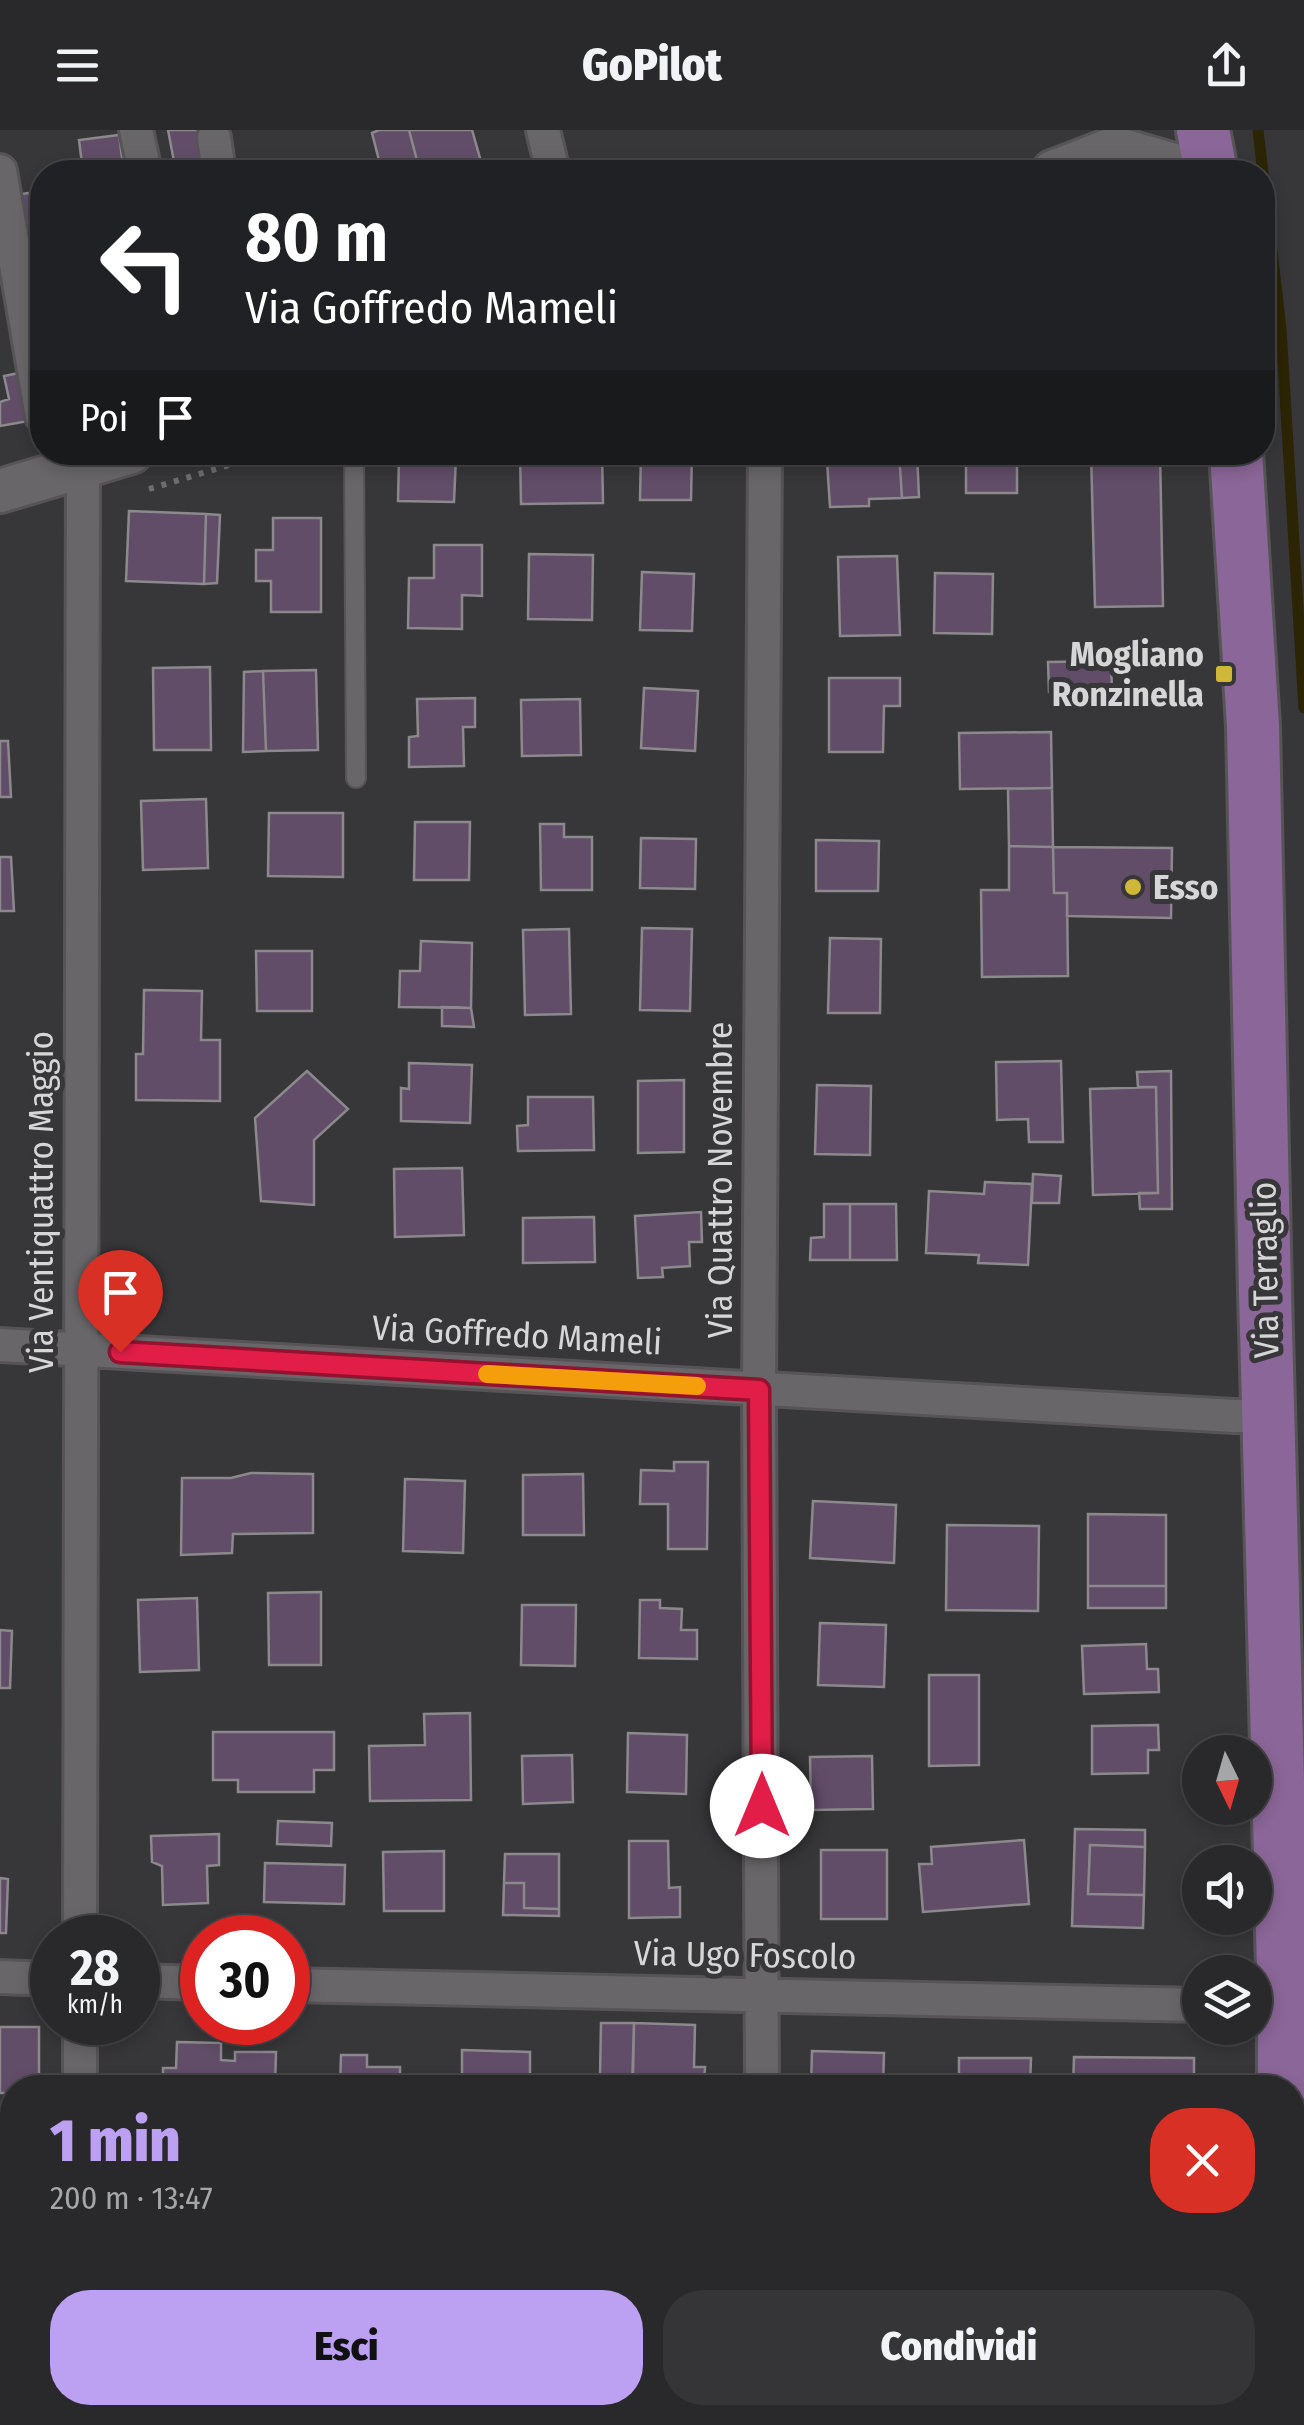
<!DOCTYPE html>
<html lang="it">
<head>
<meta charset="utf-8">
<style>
	:root { --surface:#29282a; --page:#353436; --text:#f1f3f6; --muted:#a5a6a8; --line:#454447; --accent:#bca0f2 }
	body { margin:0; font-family:"Fira Sans Condensed",sans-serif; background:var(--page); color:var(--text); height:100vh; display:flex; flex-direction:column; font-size:38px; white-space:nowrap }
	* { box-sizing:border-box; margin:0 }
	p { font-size:32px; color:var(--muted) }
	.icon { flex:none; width:55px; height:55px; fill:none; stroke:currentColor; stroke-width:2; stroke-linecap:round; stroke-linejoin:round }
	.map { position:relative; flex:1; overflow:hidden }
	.side { position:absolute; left:0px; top:1945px; width:1305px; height:350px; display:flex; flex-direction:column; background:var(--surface); border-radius:40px 40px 0 0; box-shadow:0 5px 15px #0003,0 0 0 2px var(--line) }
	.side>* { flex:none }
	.guide { position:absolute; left:30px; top:30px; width:1245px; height:305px; border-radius:40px; box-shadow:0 5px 15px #0003,0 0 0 2px var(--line); background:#202124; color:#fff; overflow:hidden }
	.needle { width:65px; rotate:175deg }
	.fabs { position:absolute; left:1182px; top:1605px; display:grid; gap:20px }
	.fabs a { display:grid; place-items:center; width:90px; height:90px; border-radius:50%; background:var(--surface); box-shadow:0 5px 15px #0003,0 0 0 2px var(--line); font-size:50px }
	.speed { position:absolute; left:30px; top:1785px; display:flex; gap:20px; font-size:50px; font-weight:700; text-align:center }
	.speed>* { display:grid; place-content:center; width:130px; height:130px; border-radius:50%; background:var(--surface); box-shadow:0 5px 15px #0003,0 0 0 2px var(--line); line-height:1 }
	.speed small { font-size:25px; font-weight:400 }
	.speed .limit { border:15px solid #d22; background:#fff; color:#111 }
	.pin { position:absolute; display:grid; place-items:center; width:85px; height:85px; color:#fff; margin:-102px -42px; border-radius:50% 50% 50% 0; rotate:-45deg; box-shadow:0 0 10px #0007 }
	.pin .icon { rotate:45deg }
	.me { position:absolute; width:110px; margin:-55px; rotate:0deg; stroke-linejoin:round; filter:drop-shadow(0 0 8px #0008) }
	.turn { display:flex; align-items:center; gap:35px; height:210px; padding:0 50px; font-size:45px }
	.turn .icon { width:130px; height:130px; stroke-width:2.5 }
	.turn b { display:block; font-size:70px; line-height:85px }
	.then { display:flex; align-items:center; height:95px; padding:0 50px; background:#0003; gap:20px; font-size:38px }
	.round { display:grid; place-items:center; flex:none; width:105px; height:105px; border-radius:40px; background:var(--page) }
	.head { display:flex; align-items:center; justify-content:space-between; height:170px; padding:0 50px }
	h1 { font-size:60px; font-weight:800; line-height:75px; color:var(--accent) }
	.action { display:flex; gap:20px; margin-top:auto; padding:20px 50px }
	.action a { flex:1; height:115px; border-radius:40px; background:var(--accent); color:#111; font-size:40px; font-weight:800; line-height:115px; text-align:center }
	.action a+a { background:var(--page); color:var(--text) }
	header { display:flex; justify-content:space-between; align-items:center; height:130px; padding:0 50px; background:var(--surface); font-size:45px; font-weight:800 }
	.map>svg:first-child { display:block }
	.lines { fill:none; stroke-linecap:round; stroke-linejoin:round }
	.stream { stroke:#2b2505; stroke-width:11 }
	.building { fill:#614d68; stroke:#8b898c; stroke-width:2.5 }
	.service-casing { stroke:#565456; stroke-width:22 }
	.minor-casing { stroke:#565456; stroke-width:38 }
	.tertiary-casing { stroke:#565456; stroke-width:48 }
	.primary-casing { stroke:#565456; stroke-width:58 }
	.path { stroke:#6e6d6f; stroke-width:6; stroke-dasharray:5 8; stroke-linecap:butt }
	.service { stroke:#686669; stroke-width:18 }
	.minor { stroke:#686669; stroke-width:32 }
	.tertiary { stroke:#686669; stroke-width:42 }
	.primary { stroke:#8b6698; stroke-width:52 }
	.route-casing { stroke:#92132f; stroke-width:25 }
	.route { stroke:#e11d48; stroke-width:18 }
	.slow { stroke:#f59e0b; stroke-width:18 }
	.poi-dot { fill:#cfb837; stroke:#373638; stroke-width:4 }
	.labels { text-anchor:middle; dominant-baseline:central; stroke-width:10; stroke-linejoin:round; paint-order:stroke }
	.poi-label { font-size:35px; font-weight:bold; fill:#d7d6d7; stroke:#373638; text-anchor:end }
	.street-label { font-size:35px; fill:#d7d6d7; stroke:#373638 }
</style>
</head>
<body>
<header><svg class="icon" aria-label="menu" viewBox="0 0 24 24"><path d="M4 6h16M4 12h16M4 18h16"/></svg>GoPilot<svg class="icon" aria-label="share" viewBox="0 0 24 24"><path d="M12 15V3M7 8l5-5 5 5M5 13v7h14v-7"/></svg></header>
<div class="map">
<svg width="1304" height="2295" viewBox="0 0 1304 2295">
	<rect width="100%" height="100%" fill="#373638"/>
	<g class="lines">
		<path class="stream" d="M1258,0l23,199 23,379"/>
	</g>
	<path class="building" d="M168,0h36l8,40 -36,2z
		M379,0h30l11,42h-38l-10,-39z
		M409,0h63l12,42h-64z
		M119,5l5,37h-41l-4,-32z
		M42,61v59l-2,1 -3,-19 -16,2 -6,-39z
		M24,242l10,48 -34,6v-24l9,-3 -5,-23z
		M520,322h82l1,51 -82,1z
		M641,322h51l-1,48h-51z
		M822,322h77l3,46 -33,1v7l-39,1 -3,-46h-5z
		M899,322h18l2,45 -17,1z
		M966,322h51v41h-51z
		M1091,322h69l3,154 -68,1z
		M399,326l57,1 -2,45 -56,-1z
		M129,381l77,3 -2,70 -78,-3z
		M206,384l14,1 -3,68 -13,1z
		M273,388h48v94h-50v-31h-15v-31h17z
		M434,415h48v51l-20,-1v34l-54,-1 1,-50h25z
		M529,424l64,1 -1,65 -64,-1z
		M897,426l3,79 -60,1 -2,-79z
		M642,442l52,2 -2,57 -52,-1z
		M935,443l58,1 -1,60 -58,-1z
		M1111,531l1,30 -63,1 -1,-30z
		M210,537l1,83h-57l-1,-82z
		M316,540l2,80 -52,1 -3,-80z
		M263,541l3,80 -23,1 1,-80z
		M829,548h71v28h-16l-1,46h-54z
		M644,558l54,3 -3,60 -54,-3z
		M475,568v29h-12l1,39 -55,1v-30l9,-1 -1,-37z
		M580,569l1,56 -59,1 -1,-56z
		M1051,602l1,56 -92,1 -1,-56z
		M0,611h8l3,56h-11z
		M1052,658l1,59 -44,-1 -1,-57z
		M206,669l2,69 -65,2 -2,-69z
		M269,683h74v64l-75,-1z
		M415,692h55l-1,58h-55z
		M540,694h24v13h28v53h-51z
		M641,708l55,1 -1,50 -55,-1z
		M816,710l63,1 -1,50h-62z
		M1009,716l44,1 1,46h13l1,83 -86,1 -1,-87h28z
		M1053,717l119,1 -1,70 -104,-2v-23h-13z
		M0,727h11l3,54h-14z
		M642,798l50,1 -2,82 -50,-1z
		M569,799l2,85 -46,1 -2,-85z
		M830,808l51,1 -1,74h-52z
		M421,811l51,2 -1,65 -72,-1 1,-36h20z
		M256,821h56v60h-55z
		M144,860l58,1 -1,49h19v61l-84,-1v-46h7z
		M442,877l29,1 3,19 -32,-1z
		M1061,931l2,81h-34l-1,-23 -31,1 -1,-58z
		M409,933l63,2 -2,58 -69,-2v-33l8,1z
		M307,941l41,38 -34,31v65l-53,-4 -6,-83z
		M1171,941l1,138h-32l-1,-16h19l-2,-106h-18l-1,-15z
		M684,950v72l-46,1v-72z
		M817,955l54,1 -1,69 -55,-1z
		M1156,957l2,106 -65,2 -3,-106z
		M528,967h65l1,53 -76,1 -1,-25 11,-1z
		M462,1038l2,67 -69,2 -1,-68z
		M1033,1044l28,2 -2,27h-27z
		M985,1052l47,2 -4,81 -50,-2 1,-8 -53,-2 3,-62 55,3z
		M824,1074h26v56h-40l1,-22 13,-1z
		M850,1074h46l1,56h-47z
		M701,1082l1,30h-13l1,24 -28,2 1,9 -25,1 -3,-62z
		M594,1087l1,45 -72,1v-45z
		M674,1332h34l-1,87h-39v-45h-28l1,-34 33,1z
		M251,1343l62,1v59l-80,1 -1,19 -51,2 1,-77h49z
		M583,1344l1,61h-61v-60z
		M405,1349l60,2 -2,72 -60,-2z
		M813,1371l83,4 -2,58 -84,-5z
		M1088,1384l78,1v71h-78z
		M947,1395l92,1 -1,85 -92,-1z
		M1088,1456h78v22h-78z
		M321,1462v73h-52l-1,-72z
		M197,1468l2,72 -59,2 -2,-72z
		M640,1470h20v8l22,1 -1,21h16v29l-58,-1z
		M522,1475h54l-1,61 -54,-1z
		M820,1493l66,2 -2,62 -66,-2z
		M0,1500l12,1 -2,57h-10z
		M1146,1514l1,25h11l1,23 -75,2 -2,-48z
		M929,1545h50v90l-50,1z
		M470,1583l1,87 -101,1 -1,-55 56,-1 -1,-31z
		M1158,1595l1,25h-11v23l-56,1v-48z
		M213,1602h121v38h-20v22h-76v-12h-25z
		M628,1603l59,2 -1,59 -59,-2z
		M572,1625l1,47 -50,2 -1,-48z
		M872,1626l1,53 -62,1 -1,-53z
		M278,1691l54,2 -1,23 -54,-2z
		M1075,1699l70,1v17l-55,-2 -2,49 56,1 -1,33 -71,-2z
		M219,1704v31l-12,1 1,37 -45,2 -1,-39 -10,-4 -1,-26z
		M1024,1710l5,64 -106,8 -4,-48h13l-1,-17z
		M629,1711h39l1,47 11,-1v30l-51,1z
		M1090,1715l55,2 -1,48 -56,-1z
		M821,1720h66v69h-66z
		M444,1721v60h-60l-1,-59z
		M505,1724h54v55l-35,-1v-25h-20z
		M265,1733l80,2 -1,39 -80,-2z
		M0,1748l8,1 -2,54h-6z
		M504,1753h20v25l35,1v7l-56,-1z
		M601,1893h33l-1,53h-33z
		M634,1893l61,2 -1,42h11l-1,21h-72z
		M0,1897h39v61h-27v5h-12z
		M177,1912l44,1v17l14,1v-9h41l-1,36h-112v-20h13z
		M462,1920l68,2v36h-68z
		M812,1921l72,2 -1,35h-72z
		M341,1925h26v12h33v21h-60z
		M1074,1927l120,1v30h-121z
		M959,1928h72l-1,30h-71z
		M0,2028h12v97l-12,1z
		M0,2222h12v50h-12z
		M294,2282h41v13h-41z
		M335,2282h26v13h-26z
		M428,2282h96v13h-96z
		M565,2282h56v13h-56z
		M641,2282h59v13h-51v-10h-8z
		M805,2282l81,2v11h-81z
		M994,2282h78v13h-78z
		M1072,2282h39v13h-39z"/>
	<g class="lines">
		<defs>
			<path id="service" d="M354,322l2,326"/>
			<path id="minor" d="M136,0l9,42
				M543,0l10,42
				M214,8l5,34
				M0,41l42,245
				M0,1215l1234,71h35
				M80,1808l3,-1471
				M0,1847l52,2
				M138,1851l64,2
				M288,1855l912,20
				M80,1892v66
				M762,1958l-3,-698 6,-938
				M0,2170h12
				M82,2282v13
				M761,2282v13"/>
			<path id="tertiary" d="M1053,42l62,-24 83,24
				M0,361l131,-39"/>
			<path id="primary" d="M1203,0l8,42
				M1236,322l17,274 12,567 19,713v82
				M1283,2295v-13"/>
		</defs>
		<use href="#service" class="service-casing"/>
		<use href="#minor" class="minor-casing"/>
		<use href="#tertiary" class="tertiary-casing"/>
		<use href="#primary" class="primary-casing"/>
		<path class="path" d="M149,359l123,-37"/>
		<use href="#service" class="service"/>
		<use href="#minor" class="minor"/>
		<use href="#tertiary" class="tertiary"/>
		<use href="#primary" class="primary"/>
	</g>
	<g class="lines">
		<defs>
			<path id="route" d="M120,1222l639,38 3,416"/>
		</defs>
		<use href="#route" class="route-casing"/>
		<use href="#route" class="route"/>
		<path class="slow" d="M487,1244l210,12"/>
	</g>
	<g class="poi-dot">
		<rect x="1214" y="534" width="20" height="20" rx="5"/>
		<circle cx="1133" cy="757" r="10"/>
	</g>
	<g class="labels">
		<g class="poi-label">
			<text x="1204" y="524">Mogliano<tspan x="1204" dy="40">Ronzinella</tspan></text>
			<text x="1153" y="757" text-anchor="start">Esso</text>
		</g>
		<g class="street-label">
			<text transform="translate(720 1050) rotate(-90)">Via Quattro Novembre</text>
			<text transform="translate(41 1072) rotate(-90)">Via Ventiquattro Maggio</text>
			<text transform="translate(1265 1140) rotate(-91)">Via Terraglio</text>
			<text transform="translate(517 1205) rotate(3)">Via Goffredo Mameli</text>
			<text transform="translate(745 1825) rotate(1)">Via Ugo Foscolo</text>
		</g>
	</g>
</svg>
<div class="fabs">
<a><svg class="needle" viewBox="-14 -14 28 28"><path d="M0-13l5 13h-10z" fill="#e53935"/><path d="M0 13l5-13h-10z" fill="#a5a6a8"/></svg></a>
<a><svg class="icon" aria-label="sound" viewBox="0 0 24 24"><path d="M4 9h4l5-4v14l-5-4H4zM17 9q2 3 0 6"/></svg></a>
<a><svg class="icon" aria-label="layers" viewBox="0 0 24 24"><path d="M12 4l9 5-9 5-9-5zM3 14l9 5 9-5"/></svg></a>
</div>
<div class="speed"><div>28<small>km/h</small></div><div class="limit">30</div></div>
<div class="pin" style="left:120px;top:1222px;background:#d93025"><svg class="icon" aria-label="arrive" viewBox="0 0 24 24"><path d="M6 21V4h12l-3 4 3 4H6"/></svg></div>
<svg class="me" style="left:762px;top:1676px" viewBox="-20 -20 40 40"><circle r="19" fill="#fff"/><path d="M0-13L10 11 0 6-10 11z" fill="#e11d48"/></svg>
<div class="guide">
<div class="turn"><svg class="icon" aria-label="left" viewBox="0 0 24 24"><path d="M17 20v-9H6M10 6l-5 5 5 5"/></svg><div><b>80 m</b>Via Goffredo Mameli</div></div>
<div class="then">Poi<svg class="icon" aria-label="arrive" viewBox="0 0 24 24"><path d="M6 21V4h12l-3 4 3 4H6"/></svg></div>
</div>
<section class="side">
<div class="head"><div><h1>1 min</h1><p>200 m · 13:47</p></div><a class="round" style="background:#d93025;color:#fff"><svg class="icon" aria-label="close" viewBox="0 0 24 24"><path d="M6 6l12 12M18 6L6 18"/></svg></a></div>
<div class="action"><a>Esci</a><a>Condividi</a></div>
</section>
</div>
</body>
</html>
